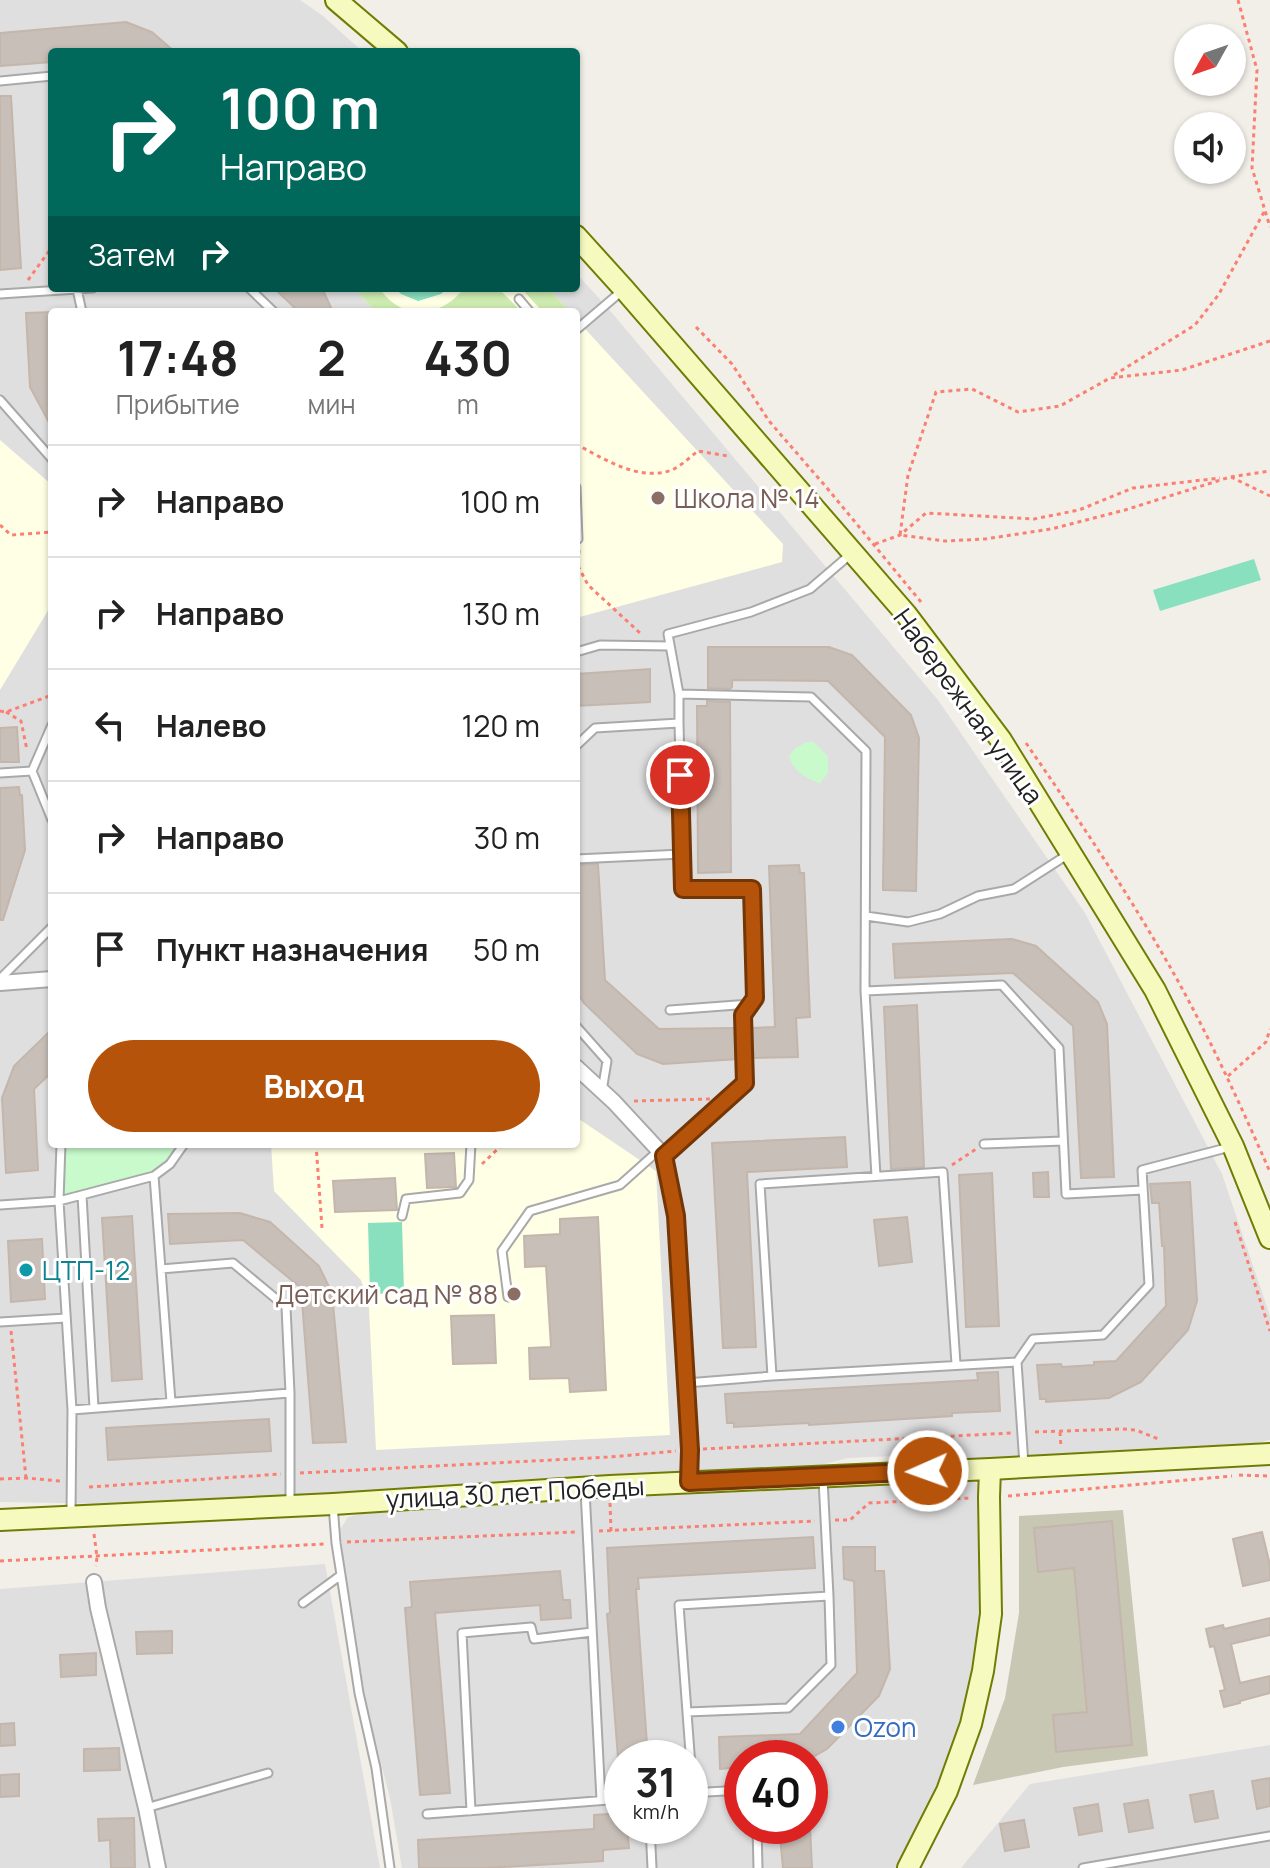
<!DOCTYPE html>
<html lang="ru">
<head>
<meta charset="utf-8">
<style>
	:root { --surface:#fff; --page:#f2f2f2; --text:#222; --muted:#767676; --line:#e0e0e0; --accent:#b45309 }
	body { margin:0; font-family:Manrope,sans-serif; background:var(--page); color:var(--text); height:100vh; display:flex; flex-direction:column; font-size:30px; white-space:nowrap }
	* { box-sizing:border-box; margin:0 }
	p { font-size:26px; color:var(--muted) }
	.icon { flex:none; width:44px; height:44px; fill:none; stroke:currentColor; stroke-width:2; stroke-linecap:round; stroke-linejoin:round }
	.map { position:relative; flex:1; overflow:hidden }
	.sheet { position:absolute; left:48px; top:308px; width:532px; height:840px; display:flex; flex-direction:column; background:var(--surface); border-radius:8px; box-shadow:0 2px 6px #0004 }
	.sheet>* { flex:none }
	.banner { position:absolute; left:48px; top:48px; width:532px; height:244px; border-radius:8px; box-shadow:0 2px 6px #0004; background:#00695c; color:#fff; overflow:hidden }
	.needle { width:52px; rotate:230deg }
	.tools { position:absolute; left:1174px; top:24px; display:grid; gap:16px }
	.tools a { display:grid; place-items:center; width:72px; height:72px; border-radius:50%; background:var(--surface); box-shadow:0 2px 6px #0004; font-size:40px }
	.speed { position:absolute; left:604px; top:1740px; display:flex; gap:16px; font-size:40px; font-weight:700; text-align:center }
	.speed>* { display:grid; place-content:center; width:104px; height:104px; border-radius:50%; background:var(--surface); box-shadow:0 2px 6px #0004; line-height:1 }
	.speed small { font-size:20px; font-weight:400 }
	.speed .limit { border:12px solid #d22; background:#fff; color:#111 }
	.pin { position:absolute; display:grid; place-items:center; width:68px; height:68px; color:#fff; margin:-34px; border:4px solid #fff; border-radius:50%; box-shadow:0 2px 8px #0007 }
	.me { position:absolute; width:88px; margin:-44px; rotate:268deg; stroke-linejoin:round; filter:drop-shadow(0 0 6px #0008) }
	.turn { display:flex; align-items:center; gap:28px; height:168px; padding:0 40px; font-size:36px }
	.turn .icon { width:104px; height:104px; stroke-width:2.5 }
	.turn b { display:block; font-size:56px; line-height:68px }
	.then { display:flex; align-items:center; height:76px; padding:0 40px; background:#0003; gap:16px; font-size:30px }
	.eta { display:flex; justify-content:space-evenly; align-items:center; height:136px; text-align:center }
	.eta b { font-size:48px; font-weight:700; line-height:56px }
	.action { display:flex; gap:16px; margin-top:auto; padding:16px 40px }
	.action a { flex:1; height:92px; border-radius:48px; background:var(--accent); color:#fff; font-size:32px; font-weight:700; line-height:92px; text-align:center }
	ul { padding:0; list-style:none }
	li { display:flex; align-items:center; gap:24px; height:112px; padding:0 40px; border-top:2px solid var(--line) }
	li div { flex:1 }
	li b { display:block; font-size:30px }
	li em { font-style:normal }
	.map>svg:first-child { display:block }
	.residential { fill:#e0dfdf; fill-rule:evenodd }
	.education { fill:#ffffe5 }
	.construction { fill:#c7c7b4 }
	.grass { fill:#cdebb0 }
	.park { fill:#c8facc }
	.pitch { fill:#88e0be }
	.building { fill:#c7bfb8; stroke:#c4b6ab; stroke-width:2 }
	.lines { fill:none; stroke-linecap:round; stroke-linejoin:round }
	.lane-casing { stroke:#a9a9a9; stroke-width:11 }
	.street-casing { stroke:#a9a9a9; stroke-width:18 }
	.secondary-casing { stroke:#707d05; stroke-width:24 }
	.path { stroke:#fa8072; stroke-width:3; stroke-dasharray:4 4; stroke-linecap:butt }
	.lane { stroke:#fff; stroke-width:7 }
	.street { stroke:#fff; stroke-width:14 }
	.secondary { stroke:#f7fabf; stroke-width:20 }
	.route-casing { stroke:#753606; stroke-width:20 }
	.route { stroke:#b45309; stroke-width:14 }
	.education-dot { fill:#8d6e63; stroke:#fff; stroke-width:3 }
	.culture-dot { fill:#0f9aa8; stroke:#fff; stroke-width:3 }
	.shop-dot { fill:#3f7fe0; stroke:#fff; stroke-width:3 }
	.labels { text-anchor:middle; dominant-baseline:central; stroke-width:6; stroke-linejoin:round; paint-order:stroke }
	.education-label { font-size:26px; fill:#785e54; stroke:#fff; text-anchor:start }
	.street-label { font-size:26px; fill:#222; stroke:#fff }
	.culture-label { font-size:26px; fill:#0d838f; stroke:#fff; text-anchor:start }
	.shop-label { font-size:26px; fill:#366cbe; stroke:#fff; text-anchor:start }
</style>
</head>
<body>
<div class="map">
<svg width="1270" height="1868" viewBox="0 0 1270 1868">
	<rect width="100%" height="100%" fill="#f2efe9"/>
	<path class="residential" d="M0,0h300l23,16 40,36h-311v236h524v-15l31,34 331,393 147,213 137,261 48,142v124l-14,3 -319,19 -43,-6 -46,2 -43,11 -685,35 -120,-2zM52,312h524v832h-524z
		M968,1479l8,4 5,7 1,115 -15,91 -21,69 -50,103h-494l-12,-70 -22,-84 -26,-159 -1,-27 7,-11 13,-3 99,-8zM622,1758h68v68h-68zM742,1758h68v68h-68z
		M325,1564l55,304h-380v-279z
		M1270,1745v123h-309l69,-84z"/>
	<path class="education" d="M354,288h194l22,24h-194z
		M576,319l207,225 -1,18 -206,56z
		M0,440l52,45v119l-52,86z
		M576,1117l80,54 14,264 -294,15 -7,-142 -8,-28 -87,-89 -3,-47h305z"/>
	<path class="construction" d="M1123,1510l25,246 -85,11 -90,18 32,-87 14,-85v-97z"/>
	<path class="grass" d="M354,288h25c4,5 8,10 13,14 25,19 55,9 72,-14h34l24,24h-146z
		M521,288h27l22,24h-27z"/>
	<path class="park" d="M807,742h7l14,15v16l-8,10c-15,-5 -25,-11 -31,-26l5,-8z
		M61,1144h123l-30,32 -95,25z"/>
	<path class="pitch" d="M395,288h52l-6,6 -23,7 -17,-7z
		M1254,559l7,21 -101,31 -7,-21z
		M402,1222l2,71 -34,1 -2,-71z"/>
	<path class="building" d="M126,22l26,10 23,20h-123v10l-52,4v-33z
		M0,96h11l10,172 -21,2z
		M274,288h48l11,24h-34z
		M52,312v116l-22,-41 -4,-74z
		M708,647h121l23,8 59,60 8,23 -3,153 -33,-1 2,-153 -57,-56 -96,-1v7l-2,2 -22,-1z
		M650,669v33l-74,4v-32z
		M707,701l23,1 1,170 -33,1 -1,-167h10z
		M17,727l2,35h-19v-34z
		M19,787l1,8h2l3,55 -22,70h-3v-132z
		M598,864l7,116 54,49 75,-1 3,1 1,30 -75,5 -26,-10 -53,-51 -8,-12v-126z
		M799,865l1,8h4l6,144 -14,1 2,39 -47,1 -1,-30 25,-1 -6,-161z
		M1012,939l24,7 62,56 9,22 7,153 -33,1 -8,-152 -60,-53 -118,5 -2,-34z
		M917,1005l7,162 -33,2 -7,-162z
		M52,1029v43l-18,17 4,81 -32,3 -4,-75 12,-32z
		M845,1137l2,30 -100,5 9,175 -33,1 -11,-205z
		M454,1153l2,34 -29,1 -2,-34z
		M1048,1172l1,25h-15l-1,-24z
		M992,1173l7,153 -33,1 -7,-152z
		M395,1178l2,32 -62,2 -2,-31z
		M1190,1182l7,119 -9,29 -47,52 -32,16 -63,4v-3h-6l-3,-34 24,-1 1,3 32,-2v-3l22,-1 50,-55 -2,-60h-2l-3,-43h-7l-2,-19z
		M240,1213l30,9 49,44 13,27 14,149 -33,1 -12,-155 -58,-48 -73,4 -2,-30z
		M132,1216l10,163 -30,2 -10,-163z
		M598,1217l8,173 -36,2 -1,-14 -39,1 -1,-31 22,-1 -2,-33 -3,-48 -21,1 -1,-31 36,-2v-15z
		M907,1217l5,45 -33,4 -5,-46z
		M42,1239l3,60 -34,3 -3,-61z
		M494,1315l2,48 -43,1 -2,-48z
		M998,1372l2,39 -48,2v3l-143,9v-2l-75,4v-4h-7l-2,-29 253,-14 -1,-7z
		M269,1419l2,32 -163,9 -2,-32z
		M1112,1521l20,224 -76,7 -3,-37 34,-3 -13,-144 -36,4 -4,-44z
		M1262,1532l8,33v15l-27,6 -10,-47z
		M813,1537l2,31 -177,10 1,11h-3l12,169h-30l-11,-144 3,-1 -3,-65z
		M843,1547h32v24h9l6,98 -11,27 -52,53 -16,9h-69v9l-22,2 -1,-32 81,-3 57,-61 -3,-92 -10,-2z
		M560,1571l3,29h7l1,18 -30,2 -1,-15 -105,8 15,180 -30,2 -15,-187 7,-1 -2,-25z
		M1270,1618v17l-39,9 9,39 30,-7v17l-30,8v2l-16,4 -4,-16 5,-1 -11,-44 -4,1 -4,-18 17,-4 1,4z
		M172,1631v22l-35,1 -1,-22z
		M96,1653v22l-35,2 -1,-22z
		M14,1723l1,22 -15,1v-22z
		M119,1748l1,22 -36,1v-22z
		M19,1774v22l-19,1v-22z
		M1270,1778v28l-13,3 -5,-28z
		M1213,1791l5,27 -23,4 -5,-27z
		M1148,1800l5,28 -24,4 -5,-28z
		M1098,1804l4,27 -23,4 -5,-27z
		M622,1813v13h5l2,22 -26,2v11l-118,7h-66l-1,-28 176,-11v-14z
		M134,1818l1,50h-24l-1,-28 -11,1 -1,-22z
		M1024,1820l5,27 -24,4 -5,-27z
		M779,1826h31l2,42h-29z"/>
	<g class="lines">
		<defs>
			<path id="lane" d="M0,81l52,-5
				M249,288l25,24
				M77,289l5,23
				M0,294l93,-6
				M519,299l11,13
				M576,330l47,-40
				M0,400l52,59
				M576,487l2,52
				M576,652l24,-7 70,1
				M679,694l-11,-60 83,-22 59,-23 42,-36
				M679,723v-29l132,3 55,54 -1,240 11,185
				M52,725l-20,46 20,49
				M576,746l19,-18 84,-5 4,166h69l3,109 -12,17 2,68 -81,73
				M0,773l32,-2
				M576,859l106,-5
				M866,916l42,6 32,-8 38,-18 36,-7 53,-34
				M0,979l52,-52
				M865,991l137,-6 57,63 7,146 77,-4
				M670,1010l80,-6
				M576,1026l31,35 -5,30
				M61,1144l-2,57 13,209 -1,103
				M984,1144l79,-3
				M154,1176l17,226
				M82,1195l12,213
				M0,1205l59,-4 95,-25 16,-12 14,-20
				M402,1216l4,-17 54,-6 9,-13 2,-36
				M161,1269l72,-6 53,44 4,86v111
				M508,1297l-6,-46 28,-40 90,-26 38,-34
				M0,1322l66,-4
				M772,1376l-12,-192 183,-12 13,192
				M686,1383l86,-7 245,-14
				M72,1410l218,-17
				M1024,1465l-7,-103 16,-23 70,-4 46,-50 -7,-115 88,-23
				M823,1479l6,117
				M585,1490l16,310
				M341,1575l18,118 17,75 14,100
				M303,1603l38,-28 -5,-32 -3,-38
				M687,1712l101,-4 43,-43 -2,-69 -150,9 14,188
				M690,1793l52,-3
				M146,1808l122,-35
				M471,1811l-9,-178 69,-6 3,12 58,-7
				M427,1814l195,-15
				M650,1826l2,42
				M757,1826l1,42
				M1083,1868l187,-32"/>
			<path id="street" d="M0,983l52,-4
				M576,1067l38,35 50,54 12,60 14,234 -1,32
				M94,1582l4,26 48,200 12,60"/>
			<path id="secondary" d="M336,0l61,52
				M576,236l48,53 282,325 95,126 154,250 78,156 37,92
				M0,1520l333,-16 277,-18 380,-17 280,-15
				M908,1868l39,-77 24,-67 12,-53 8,-57 -2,-117 1,-28"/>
		</defs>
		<use href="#lane" class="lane-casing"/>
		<use href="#street" class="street-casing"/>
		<use href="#secondary" class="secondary-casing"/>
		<path class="path" d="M1238,0l19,70 -5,98 18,59
			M28,280l24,-33
			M696,327l36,37 37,57 58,67 94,114
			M1270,341l-88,29 -72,8 -50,28 -42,6 -46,-23 -36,3 -28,83 -8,60 45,6 40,-2 66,-10 74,-19 105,-33 40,-6
			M1114,375l81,-50 24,-31 45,-82
			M576,444c28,15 63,38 96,26 9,-4 18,-13 26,-19l30,5
			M1231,477l39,19
			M0,525l11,10 41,-3
			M875,544l25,-9 26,-22 108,6 45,-9 54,-22 87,-10
			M579,550l-1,16 10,19 52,48
			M0,711l6,1 46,-17
			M6,712l15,9 6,29
			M1026,743c47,68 94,138 136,210 41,70 75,144 108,219
			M1228,1076l38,-34 4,-13
			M634,1101l76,-2
			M316,1144l6,84
			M482,1164l21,-20
			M952,1165l24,-16
			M1235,1222l35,109
			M11,1331l15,147
			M1035,1432l87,-3 14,1 25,10
			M1060,1432l1,16
			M703,1449l308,-16
			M300,1473l310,-16 66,-6
			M1239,1475l31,1
			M0,1479l26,-1 34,3
			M89,1487l192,-13
			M1008,1496l224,-20
			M610,1503l1,28
			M835,1520h15l19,-17 103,-5
			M599,1531l216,-10
			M94,1534l3,23 -1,9
			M347,1542l228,-10
			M0,1561l324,-17"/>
		<use href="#lane" class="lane"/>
		<use href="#street" class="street"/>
		<use href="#secondary" class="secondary"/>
	</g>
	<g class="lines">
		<defs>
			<path id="route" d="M680,775l3,114h69l3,109 -12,17 2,68 -81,73 12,60 14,234 -1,32 239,-11"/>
		</defs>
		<use href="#route" class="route-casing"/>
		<use href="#route" class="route"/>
	</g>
	<g class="education-dot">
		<circle cx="658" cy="498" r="8"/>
		<circle cx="514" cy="1294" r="8"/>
	</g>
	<circle class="culture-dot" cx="26" cy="1270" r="8"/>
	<circle class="shop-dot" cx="838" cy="1727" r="8"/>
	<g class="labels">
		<g class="education-label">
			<text x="674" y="498">Школа № 14</text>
			<text x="498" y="1294" text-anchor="end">Детский сад № 88</text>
		</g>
		<g class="street-label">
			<text transform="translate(969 706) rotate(54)">Набережная улица</text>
			<text transform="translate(515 1492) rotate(-3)">улица 30 лет Победы</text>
		</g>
		<g class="culture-label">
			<text x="42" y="1270">ЦТП-12</text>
		</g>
		<g class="shop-label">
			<text x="854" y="1727">Ozon</text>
		</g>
	</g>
</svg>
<div class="tools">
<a><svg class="needle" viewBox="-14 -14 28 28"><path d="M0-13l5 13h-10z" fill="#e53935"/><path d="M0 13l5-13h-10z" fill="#767676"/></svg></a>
<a><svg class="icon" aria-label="sound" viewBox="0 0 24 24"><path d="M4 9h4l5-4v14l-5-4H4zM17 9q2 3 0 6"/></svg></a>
</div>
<div class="speed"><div>31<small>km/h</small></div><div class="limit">40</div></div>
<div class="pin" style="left:680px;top:775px;background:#d93025"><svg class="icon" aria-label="arrive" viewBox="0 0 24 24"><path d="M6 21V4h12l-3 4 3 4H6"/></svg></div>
<svg class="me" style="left:928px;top:1471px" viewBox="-20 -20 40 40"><circle r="17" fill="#b45309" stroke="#fff" stroke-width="3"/><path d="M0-11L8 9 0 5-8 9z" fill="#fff"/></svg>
<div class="banner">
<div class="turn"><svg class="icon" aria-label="right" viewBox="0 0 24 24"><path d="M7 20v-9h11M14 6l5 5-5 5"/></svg><div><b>100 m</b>Направо</div></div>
<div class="then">Затем<svg class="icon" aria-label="right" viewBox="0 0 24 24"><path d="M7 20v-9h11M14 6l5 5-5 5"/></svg></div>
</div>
<section class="sheet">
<div class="eta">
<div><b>17:48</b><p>Прибытие</p></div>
<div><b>2</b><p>мин</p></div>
<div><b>430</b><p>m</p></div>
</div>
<ul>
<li><svg class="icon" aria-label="right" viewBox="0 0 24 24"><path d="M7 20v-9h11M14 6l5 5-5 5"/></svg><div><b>Направо</b></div><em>100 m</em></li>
<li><svg class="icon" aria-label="right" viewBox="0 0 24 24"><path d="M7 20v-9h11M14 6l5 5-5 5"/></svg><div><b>Направо</b></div><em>130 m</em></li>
<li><svg class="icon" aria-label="left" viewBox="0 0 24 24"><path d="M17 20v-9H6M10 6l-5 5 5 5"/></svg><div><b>Налево</b></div><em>120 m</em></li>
<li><svg class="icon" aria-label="right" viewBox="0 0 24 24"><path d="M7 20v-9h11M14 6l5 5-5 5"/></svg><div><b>Направо</b></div><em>30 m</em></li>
<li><svg class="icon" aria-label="arrive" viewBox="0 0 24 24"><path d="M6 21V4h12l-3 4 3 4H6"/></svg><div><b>Пункт назначения</b></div><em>50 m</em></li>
</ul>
<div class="action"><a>Выход</a></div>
</section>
</div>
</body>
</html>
